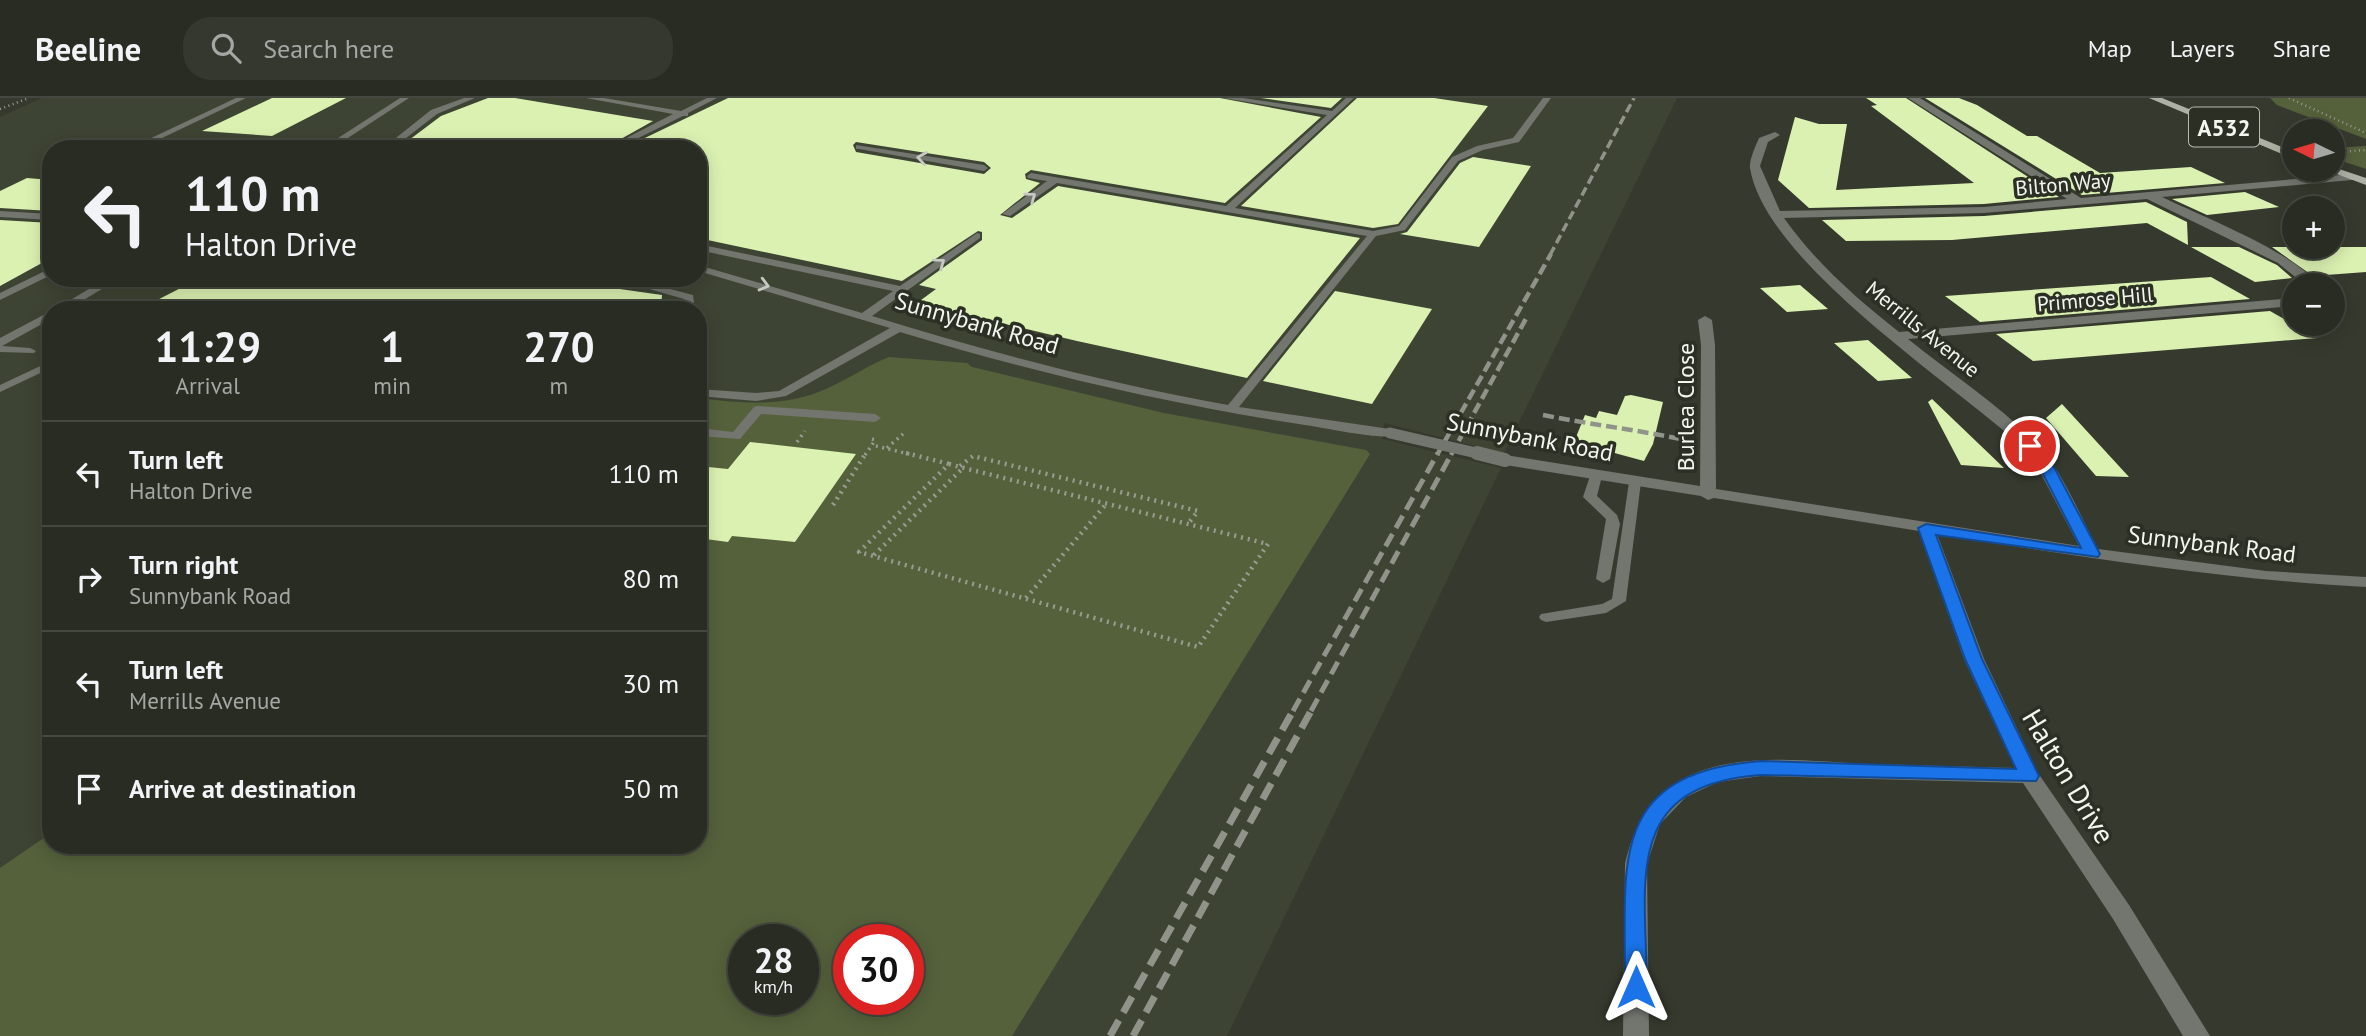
<!DOCTYPE html>
<html lang="en">
<head>
<meta charset="utf-8">
<style>
	:root { --surface:#282c22; --page:#34382f; --text:#f1f3f6; --muted:#a5a7a5; --line:#444840 }
	body { margin:0; font-family:"PT Sans",sans-serif; background:var(--page); color:var(--text); height:100vh; display:flex; flex-direction:column; font-size:26px; white-space:nowrap }
	* { box-sizing:border-box; margin:0 }
	p { font-size:23px; color:var(--muted) }
	.icon { flex:none; width:38px; height:38px; fill:none; stroke:currentColor; stroke-width:2; stroke-linecap:round; stroke-linejoin:round }
	.map { position:relative; flex:1; overflow:hidden }
	.sheet { position:absolute; left:42px; top:203px; width:665px; height:553px; display:flex; flex-direction:column; background:var(--surface); border-radius:28px; box-shadow:0 4px 18px #0003,0 0 0 2px var(--line) }
	.sheet>* { flex:none }
	.top-card { position:absolute; left:42px; top:42px; width:665px; height:147px; border-radius:28px; box-shadow:0 4px 18px #0003,0 0 0 2px var(--line); background:#282c22; color:var(--text); overflow:hidden }
	.needle { width:46px; rotate:275deg }
	.buttons { position:absolute; left:2282px; top:21px; display:grid; gap:14px }
	.buttons a { display:grid; place-items:center; width:63px; height:63px; border-radius:50%; background:var(--surface); box-shadow:0 4px 18px #0003,0 0 0 2px var(--line); font-size:35px }
	.speed { position:absolute; left:728px; top:826px; display:flex; gap:14px; font-size:35px; font-weight:700; text-align:center }
	.speed>* { display:grid; place-content:center; width:91px; height:91px; border-radius:50%; background:var(--surface); box-shadow:0 4px 18px #0003,0 0 0 2px var(--line); line-height:1 }
	.speed small { font-size:18px; font-weight:400 }
	.speed .limit { border:10px solid #d22; background:#fff; color:#111 }
	.pin { position:absolute; display:grid; place-items:center; width:60px; height:60px; color:#fff; margin:-30px; border:4px solid #fff; border-radius:50%; box-shadow:0 2px 7px #0007 }
	.me { position:absolute; width:77px; margin:-38px; rotate:0deg; stroke-linejoin:round; filter:drop-shadow(0 0 5px #0008) }
	.turn { display:flex; align-items:center; gap:24px; height:147px; padding:0 28px; font-size:32px }
	.turn .icon { width:91px; height:91px; stroke-width:2.5 }
	.turn b { display:block; font-size:49px; line-height:60px }
	.eta { display:flex; justify-content:space-evenly; align-items:center; height:119px; text-align:center }
	.eta b { font-size:42px; font-weight:700; line-height:49px }
	ul { padding:0; list-style:none }
	li { display:flex; align-items:center; gap:21px; height:105px; padding:0 28px; border-top:2px solid var(--line) }
	li div { flex:1 }
	li b { display:block; font-size:26px }
	li em { font-style:normal }
	header { display:flex; align-items:center; gap:42px; box-sizing:border-box; height:98px; padding:0 35px; background:var(--surface); border-bottom:2px solid var(--line) }
	header strong { font-size:33px }
	nav { display:flex; gap:38px; margin-inline-start:auto; font-size:24px }
	.search { width:490px; height:63px; background:var(--page); display:flex; align-items:center; gap:18px; box-sizing:border-box; padding:0 24px; border-radius:28px; color:var(--muted); font-size:26px }
	.map>svg:first-child { display:block }
	.built { fill:#3e4433; fill-rule:evenodd }
	.green { fill:#55613b; fill-rule:evenodd }
	.building { fill:#dbf1b1; fill-rule:evenodd }
	.lines { fill:none; stroke-linecap:round; stroke-linejoin:round }
	.path-far2 { stroke:#999c93; stroke-width:2.5; stroke-dasharray:1 3.5; stroke-linecap:butt }
	.path-far1 { stroke:#999c93; stroke-width:3.5; stroke-dasharray:2 4.5; stroke-linecap:butt }
	.path { stroke:#999c93; stroke-width:4.5; stroke-dasharray:2 5; stroke-linecap:butt }
	.service { fill:#73756f; fill-rule:evenodd }
	.minor { fill:#73756f; fill-rule:evenodd }
	.primary { fill:#adb1a5; fill-rule:evenodd }
	.rail-far3 { stroke:#90938a; stroke-width:3.5; stroke-dasharray:9 4.5; stroke-linecap:butt }
	.rail-far2 { stroke:#90938a; stroke-width:4.5; stroke-dasharray:11 5; stroke-linecap:butt }
	.rail-far1 { stroke:#90938a; stroke-width:5; stroke-dasharray:14 7; stroke-linecap:butt }
	.rail { stroke:#90938a; stroke-width:7; stroke-dasharray:18 9; stroke-linecap:butt }
	.service-bridge-far1 { stroke:#73756f; stroke-width:11 }
	.service-bridge { stroke:#73756f; stroke-width:14 }
	.oneway { stroke:#c6c9c2 }
	.route { fill:#1a73e8; stroke:#114b97; stroke-width:2 }
	.labels { text-anchor:middle; dominant-baseline:central; stroke-width:7; stroke-linejoin:round; paint-order:stroke }
	.far-street-label { font-size:21px; fill:#f3f6ef; stroke:#2c3024 }
	.shield { fill:#2c3024; stroke:#b7bbb2; stroke-width:2 }
	.shield-label { font-size:23px; font-weight:bold; fill:#f3f6ef }
	.street-label { font-size:24px; fill:#f3f6ef; stroke:#2c3024 }
	.near-street-label { font-size:28px; fill:#f3f6ef; stroke:#2c3024 }
</style>
</head>
<body>
<header>
<strong>Beeline</strong>
<div class="search"><svg class="icon" aria-label="search" viewBox="0 0 24 24"><circle cx="10" cy="10" r="6"/><path d="M15 15l6 6"/></svg>Search here</div>
<nav><a>Map</a><a>Layers</a><a>Share</a></nav>
</header>
<div class="map">
<svg width="2366" height="938" viewBox="0 0 2366 938">
	<rect width="100%" height="100%" fill="#363a2e"/>
	<path class="built" d="M42,0h1635l-173,355 -120,-30 -2,16 119,29 -274,568h-1227v-919zM51,51h647v129h-647zM51,212h647v535h-647zM744,842h59v59h-59zM849,842h59v59h-59z"/>
	<path class="green" d="M2270,0h96v41l-89,-34z
		M2366,48v23l-33,-11v-10z
		M889,259l78,6 5,4 192,46 202,37 4,4 -358,582h-1012v-168l51,-35v12h647v-447c41,5 79,9 118,-5 25,-9 48,-26 73,-36zM744,842h59v59h-59zM849,842h59v59h-59z"/>
	<path class="building" d="M272,0h74l-74,38 -70,-5z
		M488,0h27l138,23 -50,28h-206l44,-33z
		M728,0h492l101,19 -96,86 -194,-33 -6,4 1,5 14,4 -40,32 12,3 46,-32 302,52 -113,140 -170,-37 -160,-38 19,-14 -17,-4 63,-45v-8l-4,-1 -76,50 -204,-43v-89h-76zM856,44l128,20 7,6 -7,6 -128,-22 -3,-7z
		M1261,0h81l-11,10z
		M1357,0h77l54,8 -90,118 -25,4 -132,-22z
		M1866,0h40l153,99 -75,7 -175,4 -31,-28 17,-63 24,7h28l-11,66 138,-7 -103,-77 6,-1z
		M1925,0h34l18,7 50,31h10l63,37 91,-6 34,16 -143,12z
		M1473,59l58,9 -52,81 -79,-13 7,-2 53,-69z
		M27,80l24,2v31l-51,-3v-17z
		M2245,94l34,15 -72,8 -35,-16z
		M2146,104l41,20 1,23 -41,-22 -195,17 -106,1 -24,-21 162,-4z
		M0,122l51,3v35l-51,28z
		M2191,149h48l38,18 15,13 -37,4z
		M2272,149h94v25l-53,4z
		M2211,179l39,22 -270,23 -35,-26z
		M200,180h342l120,17 -1,15h-523z
		M1800,187l28,24 -41,3 -27,-24z
		M1335,193l97,18 -60,95 -109,-23z
		M2270,213l47,27 -284,23 -37,-27z
		M1868,242l44,38 -34,3 -44,-38z
		M1631,297l32,7 -10,42 -9,17 -70,-19 11,-27 11,3 3,-7 18,4 8,-19z
		M1932,301l72,69 -43,-3 -33,-63z
		M2062,306l67,73 -33,-1 -50,-58z
		M750,344l106,12 -61,88 -63,-6 -4,6 -30,-4v-72l30,3z"/>
	<g class="lines">
		<path class="path-far2" d="M2289,0l77,35
			M0,11l29,-11
			M2341,54l25,-2"/>
		<path class="path-far1" d="M872,341l3,1 -3,5 41,10
			M797,344l8,-11
			M887,350l16,-14
			M865,357l7,-10"/>
		<path class="path" d="M906,355l43,11
			M949,366l11,3 308,77 -70,103 -339,-95z
			M960,368l13,-10 225,55 -10,13
			M833,407l33,-52
			M874,457l89,-87
			M1026,500l81,-95"/>
		<path class="service" d="M236,0h10l-107,51h-11z
			M400,0h9l-78,51h-10z
			M464,0h11l-38,16 -45,35h-10l49,-39z
			M586,0h18l77,13 26,-13h10l-29,15v3h-5l-67,33h-11l68,-35z
			M1223,0h20l89,13 14,-13h8l-119,110 138,23 26,-5 53,-69 25,-11 36,-8 30,-40h8l-32,44 -36,8 -25,11 -53,69 -29,6 -137,171 151,22 6,4 -2,3c-19,3 -68,-8 -89,-11 -137,-21 -273,-53 -405,-93l-114,64 -30,5 -58,-5v-7l58,4 23,-2 111,-63 -192,-57v-6l164,48 31,-22 -195,-41v-6l202,42 77,-53 3,1v4l-108,78c116,36 235,67 356,89l139,-169 -310,-53 -47,33 -8,-2 45,-33 -19,-3 -1,-2 4,-3 195,33 101,-91z
			M856,47l128,20 4,3 -4,3 -125,-22h-3z
			M0,113l51,3v6l-51,-3z
			M51,170v7l-51,25v-7z
			M107,180h13l-53,32h-13z
			M611,180h18l64,17 1,8 -6,7h-11l7,-8v-3z
			M51,213v8l-49,27 28,2 6,3 -2,2 -34,-1v-14z
			M51,263v7l-51,24v-7z
			M758,308l117,8 6,4 -6,4 -114,-8 -21,25 -42,-3v-8l35,4 21,-25z
			M1596,374l6,4 -5,20 20,19 3,9 -10,55 -7,4 -7,-4 10,-60 -23,-22 7,-21z
			M1635,380l6,4 -15,119 -20,12 -60,9 -5,-2 -2,-3 2,-3 61,-10 10,-5 17,-117z"/>
		<path class="minor" d="M1908,0h12l161,100 271,-24 5,3 -5,3 -190,17c39,19 134,56 156,88h-13l-27,-22 -131,-64 -163,14 -200,5c32,45 72,80 115,114l395,-34v8l-386,33c42,34 89,64 127,103 28,29 44,72 63,107l168,22 100,6v10c-147,-8 -284,-30 -429,-53l47,125 54,114 91,132 81,131h-27l-70,-117 -90,-136 -262,-7 -43,6 -32,15 -26,27 -13,40 2,172h-26l2,-172c7,-30 18,-57 44,-76 55,-41 139,-26 202,-24 48,1 96,3 144,4l-51,-109 -45,-128 -205,-33 -6,2 -7,-4 -196,-31 -8,-5 8,-5 195,31 1,-141 -3,-25 7,-4 7,4 3,25 1,144 363,57 -40,-76 -14,-21c-71,-65 -260,-187 -275,-281 -1,-8 6,-23 9,-30l16,-6 5,3 -12,7 -8,24 20,45 204,-4 83,-8z"/>
		<path class="primary" d="M2149,0h13l132,54v7z
			M2333,69l33,11v7l-40,-15h7z"/>
		<path class="rail-far3" d="M1550,157l84,-157"/>
		<path class="rail-far2" d="M1543,317c50,10 97,15 147,26
			M1437,357l114,-201
			M1451,357l77,-140"/>
		<path class="rail-far1" d="M1293,613l145,-258
			M1311,613l141,-258"/>
		<path class="rail" d="M1110,938l184,-327
			M1133,938l179,-327"/>
		<path class="service-bridge-far1" d="M1390,335l95,22"/>
		<path class="service-bridge" d="M1477,355l28,7"/>
	</g>
	<defs><path id="oneway-chevron" d="M-2-3.5L2.5 0L-2 3.5" fill="none" stroke-width="1.6" stroke-linecap="round" stroke-linejoin="round" transform="scale(1.75)"/></defs>
	<g class="oneway">
		<use href="#oneway-chevron" transform="translate(922 60) rotate(-171)"/>
		<use href="#oneway-chevron" transform="translate(1031 99) rotate(-36)"/>
		<use href="#oneway-chevron" transform="translate(940 165) rotate(-36)"/>
		<use href="#oneway-chevron" transform="translate(764 187) rotate(15)"/>
	</g>
	<path class="route" d="M2030,344l5,1 20,26 45,85 -2,3 -162,-22 46,124 57,117 -3,5 -275,-6c-140,10 -115,106 -114,212l-3,7 -8,2 -8,-2 -3,-7c1,-121 -20,-214 136,-226l255,8 -51,-110 -47,-131 8,-4 155,24 -40,-78 -18,-24z"/>
	<g class="labels">
		<g class="far-street-label">
			<text transform="translate(2063 86) rotate(-5)">Bilton Way</text>
			<text transform="translate(2095 201) rotate(-5)">Primrose Hill</text>
			<text transform="translate(1923 231) rotate(39)">Merrills Avenue</text>
		</g>
		<rect class="shield" x="2189" y="9.5" width="70" height="39" rx="5"/>
		<g class="shield-label">
			<text x="2224" y="29">A532</text>
		</g>
		<g class="street-label">
			<text transform="translate(977 225) rotate(16)">Sunnybank Road</text>
			<text transform="translate(1685 309) rotate(-90)">Burlea Close</text>
			<text transform="translate(1530 339) rotate(11)">Sunnybank Road</text>
			<text transform="translate(2212 446) rotate(7)">Sunnybank Road</text>
		</g>
		<g class="near-street-label">
			<text transform="translate(2069 678) rotate(59)">Halton Drive</text>
		</g>
	</g>
</svg>
<div class="buttons">
<a><svg class="needle" viewBox="-14 -14 28 28"><path d="M0-13l5 13h-10z" fill="#e53935"/><path d="M0 13l5-13h-10z" fill="#a5a7a5"/></svg></a>
<a>+</a>
<a>−</a>
</div>
<div class="speed"><div>28<small>km/h</small></div><div class="limit">30</div></div>
<div class="pin" style="left:2030px;top:348px;background:#d93025"><svg class="icon" aria-label="arrive" viewBox="0 0 24 24"><path d="M6 21V4h12l-3 4 3 4H6"/></svg></div>
<svg class="me" style="left:1636px;top:889px" viewBox="-20 -20 40 40"><path d="M0-17L14 15 0 8-14 15z" fill="#1a73e8" stroke="#fff" stroke-width="4"/></svg>
<div class="top-card">
<div class="turn"><svg class="icon" aria-label="left" viewBox="0 0 24 24"><path d="M17 20v-9H6M10 6l-5 5 5 5"/></svg><div><b>110 m</b>Halton Drive</div></div>
</div>
<section class="sheet">
<div class="eta">
<div><b>11:29</b><p>Arrival</p></div>
<div><b>1</b><p>min</p></div>
<div><b>270</b><p>m</p></div>
</div>
<ul>
<li><svg class="icon" aria-label="left" viewBox="0 0 24 24"><path d="M17 20v-9H6M10 6l-5 5 5 5"/></svg><div><b>Turn left</b><p>Halton Drive</p></div><em>110 m</em></li>
<li><svg class="icon" aria-label="right" viewBox="0 0 24 24"><path d="M7 20v-9h11M14 6l5 5-5 5"/></svg><div><b>Turn right</b><p>Sunnybank Road</p></div><em>80 m</em></li>
<li><svg class="icon" aria-label="left" viewBox="0 0 24 24"><path d="M17 20v-9H6M10 6l-5 5 5 5"/></svg><div><b>Turn left</b><p>Merrills Avenue</p></div><em>30 m</em></li>
<li><svg class="icon" aria-label="arrive" viewBox="0 0 24 24"><path d="M6 21V4h12l-3 4 3 4H6"/></svg><div><b>Arrive at destination</b></div><em>50 m</em></li>
</ul>
</section>
</div>
</body>
</html>
